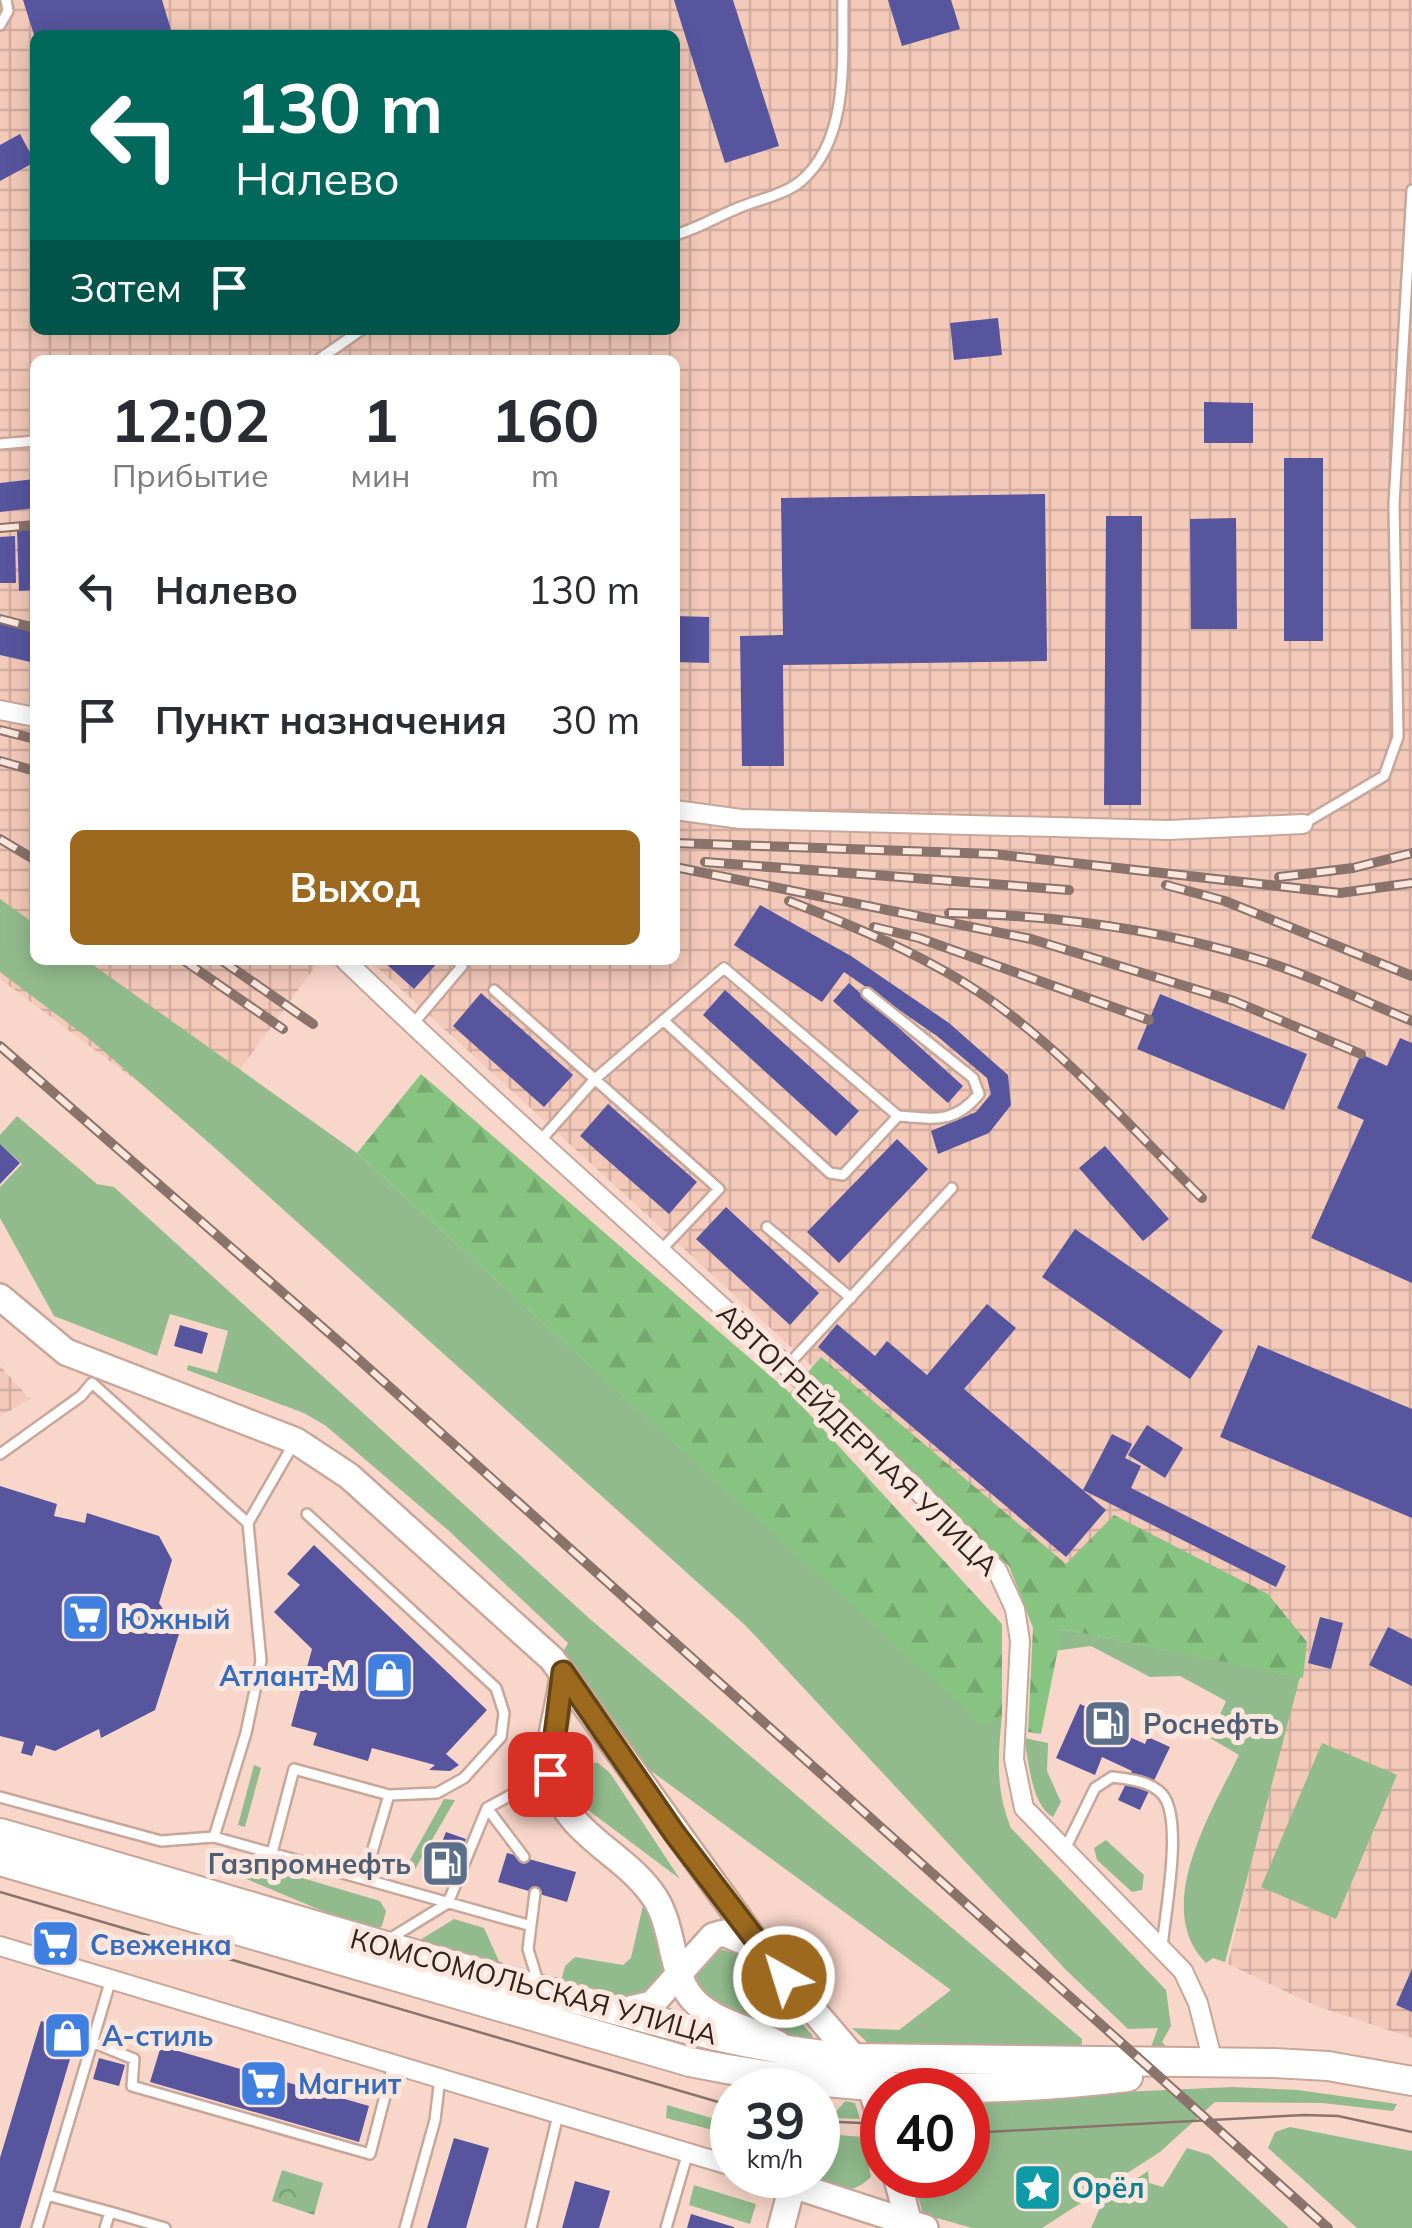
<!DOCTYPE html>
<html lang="ru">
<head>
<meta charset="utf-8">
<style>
	:root { --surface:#fff; --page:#f2f2f3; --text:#2b2b33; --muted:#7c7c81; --accent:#9c691f }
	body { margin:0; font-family:Mulish,sans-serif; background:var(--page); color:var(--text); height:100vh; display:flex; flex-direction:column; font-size:38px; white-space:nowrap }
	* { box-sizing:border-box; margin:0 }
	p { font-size:32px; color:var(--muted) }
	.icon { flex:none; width:55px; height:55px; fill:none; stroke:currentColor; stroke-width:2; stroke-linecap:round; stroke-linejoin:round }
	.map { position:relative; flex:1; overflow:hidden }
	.details { position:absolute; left:30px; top:355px; width:650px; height:610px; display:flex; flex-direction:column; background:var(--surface); border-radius:15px; box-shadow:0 5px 25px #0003 }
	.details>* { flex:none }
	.top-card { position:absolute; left:30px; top:30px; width:650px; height:305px; border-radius:15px; box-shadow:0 5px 25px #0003; background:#00695c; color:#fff; overflow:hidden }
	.speed { position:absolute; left:710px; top:2068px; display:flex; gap:20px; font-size:50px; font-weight:700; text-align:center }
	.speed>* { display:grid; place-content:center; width:130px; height:130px; border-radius:50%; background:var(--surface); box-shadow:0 5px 25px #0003; line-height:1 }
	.speed small { font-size:25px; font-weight:400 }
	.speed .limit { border:15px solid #d22; background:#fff; color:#111 }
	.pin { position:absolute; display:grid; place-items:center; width:85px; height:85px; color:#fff; margin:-42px; border-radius:20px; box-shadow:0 5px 15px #0006 }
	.me { position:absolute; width:110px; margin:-55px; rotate:321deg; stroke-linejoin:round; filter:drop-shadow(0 0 8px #0008) }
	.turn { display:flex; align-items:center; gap:35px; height:210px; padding:0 40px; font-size:45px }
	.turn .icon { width:130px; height:130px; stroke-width:2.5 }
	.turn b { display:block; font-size:70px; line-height:85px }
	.then { display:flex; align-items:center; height:95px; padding:0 40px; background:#0003; gap:20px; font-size:38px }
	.eta { display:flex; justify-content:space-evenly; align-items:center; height:170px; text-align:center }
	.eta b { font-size:60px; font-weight:700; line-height:70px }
	.primary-button { display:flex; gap:20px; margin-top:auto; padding:20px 40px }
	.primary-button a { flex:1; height:115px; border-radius:15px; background:var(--accent); color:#fff; font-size:40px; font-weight:700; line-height:115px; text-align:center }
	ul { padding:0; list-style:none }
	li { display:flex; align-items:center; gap:30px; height:130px; padding:0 40px }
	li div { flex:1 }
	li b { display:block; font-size:38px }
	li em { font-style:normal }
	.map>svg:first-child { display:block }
	.industrial { fill:url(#industrial-grid); fill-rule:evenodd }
	.green { fill:#92bb8d }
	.forest { fill:url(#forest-firs) }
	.park { fill:url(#park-crowns) }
	.building { fill:#57559e }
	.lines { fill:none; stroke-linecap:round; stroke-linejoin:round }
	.lane-casing { stroke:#c8a79b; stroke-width:14 }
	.street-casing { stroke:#c8a79b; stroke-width:22 }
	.secondary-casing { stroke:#c8a79b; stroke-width:30 }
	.primary-casing { stroke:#c8a79b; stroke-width:32 }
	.lane { stroke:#fff; stroke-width:9 }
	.street { stroke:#fff; stroke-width:18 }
	.secondary { stroke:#fff; stroke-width:25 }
	.primary { stroke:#fff; stroke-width:28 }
	.tram { stroke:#8a736b; stroke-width:2.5 }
	.rail-casing { stroke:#8a736b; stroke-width:10 }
	.rail { stroke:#fce7df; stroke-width:6; stroke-dasharray:19; stroke-linecap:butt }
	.route-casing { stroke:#654414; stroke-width:25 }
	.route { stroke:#9c691f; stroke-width:18 }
	.labels { text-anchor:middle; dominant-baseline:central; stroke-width:10; stroke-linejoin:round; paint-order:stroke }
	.street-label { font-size:28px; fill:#30231e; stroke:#fce7df }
	.shop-label { font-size:28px; font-weight:bold; fill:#366cbe; stroke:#fce7df; text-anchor:start }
	.service-label { font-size:28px; font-weight:bold; fill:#4e5e75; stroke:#fce7df; text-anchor:start }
	.culture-label { font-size:28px; font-weight:bold; fill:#0d838f; stroke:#fce7df; text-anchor:start }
</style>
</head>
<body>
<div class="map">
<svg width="1412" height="2228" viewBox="0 0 1412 2228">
	<defs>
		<pattern id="industrial-grid" width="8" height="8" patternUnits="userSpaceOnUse" patternTransform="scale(2.5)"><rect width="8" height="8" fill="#f3c9b9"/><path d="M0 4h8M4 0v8" fill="none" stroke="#d1ac9f"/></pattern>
		<pattern id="forest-firs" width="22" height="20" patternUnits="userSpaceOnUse" patternTransform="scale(2.5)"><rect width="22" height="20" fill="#87c481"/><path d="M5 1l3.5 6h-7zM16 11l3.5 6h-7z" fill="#75a86f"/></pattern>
		<pattern id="park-crowns" width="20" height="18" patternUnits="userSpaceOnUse" patternTransform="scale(2.5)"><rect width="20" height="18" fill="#92bb8d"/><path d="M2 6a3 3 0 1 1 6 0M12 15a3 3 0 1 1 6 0" fill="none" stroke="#7ea079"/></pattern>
	</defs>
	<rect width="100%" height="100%" fill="#f9d6ca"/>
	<path class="industrial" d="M0,0h1412v2038l-98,-33 -86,-41 72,-315 -255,-69 -676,-620h306v-600h-640v600h285l-122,167 -198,-148zM35,35h640v295h-640z
		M0,1366l30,33 -30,17z"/>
	<path class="green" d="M0,899l35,25v36h51l271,193 627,572 18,-10c-4,41 -7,74 9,113l155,162 5,36 -9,16 17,20 -28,-15 7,-19 -30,1 -62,-59 -320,-344 -530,-477 -124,-108 -92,-69z
		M17,1116l80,68 17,3 476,432 492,420 -1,15 -212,-10 -17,-16 47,2 52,-40 -304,-222 -84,-116 5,-9 -119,-112 -123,-105 -22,-13 -117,-43 1,-5 29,8 11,-42 -58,-17 -13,42 -103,-40 -54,-98v-31l22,-23 -22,-20v-9z
		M1062,1629l238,48 -75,285 -12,-4 -7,5c-55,-55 6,-152 33,-208l-29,-17 16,-37 -46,-25 -30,1 -59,-31 -37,5z
		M1024,1738l24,5 -1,28 14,31 -8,15c-22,-12 -24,-56 -29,-79z
		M1322,1743l75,32 -61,144 -75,-32z
		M580,1762l18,1 12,10 70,106 -116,-87 -2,-17z
		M254,1765l7,3 -16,59 -7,-2z
		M444,1799l11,1 -41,71 -9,-2z
		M1106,1840l38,35 -2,15 -10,2 -35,-32 -3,-12z
		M248,1862l132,39 6,10 -4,15 -9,6 -129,-54z
		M644,1901l25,58 -15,32 -29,12 -65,-18 5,-19 10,-9 48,8 8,-7z
		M454,1919l30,9 19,42 -91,-25z
		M716,1948l26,7 71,81 -2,8 -5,3c-30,-15 -113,-41 -114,-77z
		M1232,2087l66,3 99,14 -4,7 -71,-8 -107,-1 -55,50 -118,76h-70l-49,-14 -11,-39h56v-76z
		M845,2101l10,2 5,16 -29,-1z
		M667,2105l65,19v11l-66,-17z
		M1290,2127l122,24v77h-55l-89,-80 7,-16z
		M825,2134l39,3 7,40c-18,17 -26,13 -48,6 -9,-17 -6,-32 2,-49z
		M1187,2148l23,7 79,73h-198l12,-27 45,-30 1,12 14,4z
		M694,2185l62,19 -6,20 -61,-19z"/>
	<path class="forest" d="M421,1074l369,319 31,-36 245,207 48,-49 154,79 39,48 -4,36 -241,-49 -21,105 -13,-2 5,-104 -24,-62 -190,-178 -18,17 201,219v91l-18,11 -627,-573z"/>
	<path class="park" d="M282,2170l41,13 -9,32 -42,-14z"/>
	<path class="building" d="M23,0h139l10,33 -138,2z
		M674,0h59l46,146 -54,17z
		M888,0h63l9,29 -58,17z
		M20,134l15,28 -35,19v-36z
		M998,318l4,37 -48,5 -4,-37z
		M1204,402l49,1v40h-49z
		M1284,458h39v183h-39z
		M35,479v29l-35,4v-29z
		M1045,494l2,167 -264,4 1,101h-42l-2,-130 43,-1 -2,-137z
		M1106,516h36l-1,289h-37z
		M1236,518l1,111h-46l-1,-110z
		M35,528v62l-16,1 -2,-62z
		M15,536l1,47h-16v-46z
		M675,616l34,1v46l-34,-1z
		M0,619l35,9v35l-35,-8z
		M760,905l91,51 98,67 59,52 3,30 -22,28 -51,21 -7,-23 45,-19 15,-18 -4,-16 -50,-42 -93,-64 -22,30 -88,-57z
		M382,960h58l-26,29z
		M849,983l114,103 -15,17 -115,-102z
		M725,990l134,121 -23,25 -133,-121z
		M481,993l92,82 -29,32 -91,-81z
		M1160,994l147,60 -23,56 -147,-61z
		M1400,1038l12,5v240l-101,-45 53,-118 -27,-12 24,-54 26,12z
		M608,1104l89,78 -28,32 -89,-78z
		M897,1139l31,30 -89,94 -32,-31z
		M0,1144l20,19 -20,21z
		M1105,1146l64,73 -26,22 -64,-73z
		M726,1207l93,86 -29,32 -94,-86z
		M1075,1229l148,102 -33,48 -148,-102z
		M987,1304l29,24 -52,61 142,121 -40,47 -248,-210 19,-23 38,32 12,-15 40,34z
		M180,1325l28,8 -6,21 -28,-8z
		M1258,1345l154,64v109l-192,-81z
		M1147,1425l36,23 -18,30 -37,-23z
		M1112,1434l20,10 -7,14 16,8 -10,22 155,78 -10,21 -193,-97z
		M0,1486l57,18 -3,12 31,7 2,-10 72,23 13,24 -13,43 20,31 -24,76 -54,28 -2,-9 -44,22 -19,-6 -4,11 -11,-3 3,-11 -24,-6z
		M314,1545l173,165 -41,44 13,11 -9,6 -21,-1 6,-5 -63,-17 -4,13 -55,-16 4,-12 -26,-7 21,-77 -38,-37 26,-27 -13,-11z
		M1320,1617l23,6 -12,46 -23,-6z
		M1388,1627l24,12v47l-43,-21z
		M1080,1704l38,17 -4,9 31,14 3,-7 22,10 -30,63 -22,-10 14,-29 -30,-14 -7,18 -39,-17z
		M446,1832l20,7 -15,36 -19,-8z
		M507,1853l69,19 -9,30 -69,-20z
		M47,1932l21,7 -6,16 -20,-7z
		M1412,1969v43l-16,-7z
		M41,2021l37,11 -58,196h-20v-70z
		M161,2046l208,60 -10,36 -209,-60z
		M99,2058l26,7 -6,21 -26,-7z
		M454,2138l35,10 -23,80h-39z
		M575,2181l35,10 -11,37h-37z
		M691,2214l43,13v1h-47z"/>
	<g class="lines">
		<defs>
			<path id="lane" d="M0,25l8,-14 -2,-11
				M675,235c24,-7 41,-18 63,-27 19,-8 48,-14 63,-27 49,-42 41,-122 42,-181
				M318,360l43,-30
				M0,444l35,-3
				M1303,824l81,-48 14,-39 -4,-233 18,-314
				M494,990l225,199 -58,61
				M663,1020l167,153 13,2 55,-59
				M412,1025l50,-59 -6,-6
				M540,1141l55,-62 129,-111 174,148c37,3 56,8 81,-22l-6,-16 -106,-85
				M767,1227l84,71
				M788,1365l164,-177
				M0,1454l81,-58 11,-13 156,140 13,138 -15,72 -32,104 314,88
				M307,1514l189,174 8,25 -3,24 -37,41 -27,15 -48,2
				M248,1523l46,-80
				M0,1797l161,44 53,-4
				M487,1808l37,49
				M1066,1847l29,-59 17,-11c17,2 38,4 50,17 22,24 3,119 0,153
				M272,1853l22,-84 95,26 -25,84
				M535,1893l-7,56 10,33
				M386,1941l62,-38 39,-95 61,-33
				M92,2042l42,17 -2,27 238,68 23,-89
				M110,2212l55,16
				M37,2228l10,-33
				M105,2228l5,-16 -63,-17 64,-216
				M405,2228l30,-108 5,-42
				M531,2228l27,-113
				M666,2228l22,-76"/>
			<path id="street" d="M0,710l35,7
				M675,810l66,9 427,11 135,-6
				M345,960c214,207 444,396 652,610l18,39 5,32 -6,118 10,49 159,163 15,32 16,63
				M0,1946l732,220
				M760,2175l33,10"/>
			<path id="secondary" d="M0,1297l66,55 230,89 53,35 203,183 209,290 93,109 17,30 11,35
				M563,1673c-2,33 -19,72 -11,105 14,58 73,74 103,120 19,30 15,72 36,99 19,25 61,31 87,47
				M622,2011l30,-7 61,-68 11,-3 32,14
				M896,2175l12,45
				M793,2185l132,43
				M781,2228l14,-53"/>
			<path id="primary" d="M0,1833c183,52 365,109 549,159 101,27 200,58 305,66l420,5 54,3 84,15
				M0,1861l690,201c145,30 291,33 438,15"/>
		</defs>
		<use href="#lane" class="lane-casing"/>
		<use href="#street" class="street-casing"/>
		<use href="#secondary" class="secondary-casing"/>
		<use href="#primary" class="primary-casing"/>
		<use href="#lane" class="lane"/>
		<use href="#street" class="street"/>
		<use href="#secondary" class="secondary"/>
		<use href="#primary" class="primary"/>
		<path class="tram" d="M0,1892l732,214
			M818,2121l64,3
			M968,2133l336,-18 34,1 74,16"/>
		<defs>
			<path id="rail" d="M0,528l35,-3
				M0,619l35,9
				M0,730l35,9
				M0,761l35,10
				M0,839l35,21
				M675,843l318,11 347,39 72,-10
				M705,862l364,28
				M675,867l356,72 203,62 127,53
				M1279,877l74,-9 59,-15
				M1166,885l59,16 187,75
				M789,901c67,26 140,56 200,98 78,55 145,132 213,199
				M949,913c102,2 209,16 308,46 53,16 104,41 155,62
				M874,927l45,11 230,82
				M183,960l100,69
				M221,960l92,64
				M0,1046l345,301 983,881"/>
		</defs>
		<use href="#rail" class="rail-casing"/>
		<use href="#rail" class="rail"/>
	</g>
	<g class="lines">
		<defs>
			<path id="route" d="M550,1774l13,-102 112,162 109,143"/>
		</defs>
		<use href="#route" class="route-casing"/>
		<use href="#route" class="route"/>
	</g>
	<defs>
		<symbol id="supermarket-square" viewBox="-11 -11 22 22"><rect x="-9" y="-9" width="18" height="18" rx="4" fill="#3f7fe0" stroke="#fce7df"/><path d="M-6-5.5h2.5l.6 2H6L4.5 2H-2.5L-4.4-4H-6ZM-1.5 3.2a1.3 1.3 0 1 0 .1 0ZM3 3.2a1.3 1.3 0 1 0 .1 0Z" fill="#fff"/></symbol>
		<symbol id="shop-square" viewBox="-11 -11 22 22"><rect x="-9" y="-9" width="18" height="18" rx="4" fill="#3f7fe0" stroke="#fce7df"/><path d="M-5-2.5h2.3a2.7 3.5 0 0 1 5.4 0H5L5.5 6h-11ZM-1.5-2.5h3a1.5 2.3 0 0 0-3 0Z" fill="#fff"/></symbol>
		<symbol id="fuel-square" viewBox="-11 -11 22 22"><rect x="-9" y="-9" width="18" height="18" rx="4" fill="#5c6f8a" stroke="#fce7df"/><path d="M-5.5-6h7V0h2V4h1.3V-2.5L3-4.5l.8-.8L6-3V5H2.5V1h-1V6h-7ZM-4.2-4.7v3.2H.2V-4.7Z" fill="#fff"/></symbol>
		<symbol id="sight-square" viewBox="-11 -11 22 22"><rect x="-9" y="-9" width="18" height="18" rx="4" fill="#0f9aa8" stroke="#fce7df"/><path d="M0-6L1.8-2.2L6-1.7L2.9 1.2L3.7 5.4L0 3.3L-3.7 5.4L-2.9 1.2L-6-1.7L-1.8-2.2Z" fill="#fff"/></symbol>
	</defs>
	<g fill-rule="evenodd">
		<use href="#supermarket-square" x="58" y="1590" width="55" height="55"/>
		<use href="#shop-square" x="362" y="1648" width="55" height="55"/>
		<use href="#fuel-square" x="1080" y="1696" width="55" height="55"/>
		<use href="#fuel-square" x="418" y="1836" width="55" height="55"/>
		<use href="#supermarket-square" x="28" y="1916" width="55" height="55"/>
		<use href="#shop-square" x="40" y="2008" width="55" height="55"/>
		<use href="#supermarket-square" x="236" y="2056" width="55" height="55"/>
		<use href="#sight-square" x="1010" y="2160" width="55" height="55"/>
	</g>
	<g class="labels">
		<g class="street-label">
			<text transform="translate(858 1439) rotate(44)">АВТОГРЕЙДЕРНАЯ УЛИЦА</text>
			<text transform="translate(534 1986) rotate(15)">КОМСОМОЛЬСКАЯ УЛИЦА</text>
		</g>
		<g class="shop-label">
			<text x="120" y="1618">Южный</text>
			<text x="355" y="1675" text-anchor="end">Атлант-М</text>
			<text x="90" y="1944">Свеженка</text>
			<text x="102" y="2035">А-стиль</text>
			<text x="298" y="2083">Магнит</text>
		</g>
		<g class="service-label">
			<text x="1143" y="1723">Роснефть</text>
			<text x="411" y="1863" text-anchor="end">Газпромнефть</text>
		</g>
		<g class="culture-label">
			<text x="1072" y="2187">Орёл</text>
		</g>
	</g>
</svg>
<div class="speed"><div>39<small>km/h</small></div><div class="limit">40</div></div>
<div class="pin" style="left:550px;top:1774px;background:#d93025"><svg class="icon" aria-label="arrive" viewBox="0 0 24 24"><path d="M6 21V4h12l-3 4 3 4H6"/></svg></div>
<svg class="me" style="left:784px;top:1977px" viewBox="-20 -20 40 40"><circle r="17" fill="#9c691f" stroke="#fff" stroke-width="3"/><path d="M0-11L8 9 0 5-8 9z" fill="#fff"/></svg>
<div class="top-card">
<div class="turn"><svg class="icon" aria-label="left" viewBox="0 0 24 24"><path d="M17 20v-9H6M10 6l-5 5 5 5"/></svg><div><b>130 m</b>Налево</div></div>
<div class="then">Затем<svg class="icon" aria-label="arrive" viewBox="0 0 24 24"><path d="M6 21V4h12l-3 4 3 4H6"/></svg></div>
</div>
<section class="details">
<div class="eta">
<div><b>12:02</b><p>Прибытие</p></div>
<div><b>1</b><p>мин</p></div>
<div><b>160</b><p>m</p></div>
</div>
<ul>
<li><svg class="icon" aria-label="left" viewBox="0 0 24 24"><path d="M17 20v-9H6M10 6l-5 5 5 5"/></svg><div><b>Налево</b></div><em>130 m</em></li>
<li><svg class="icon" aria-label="arrive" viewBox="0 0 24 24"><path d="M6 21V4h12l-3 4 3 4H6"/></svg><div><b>Пункт назначения</b></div><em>30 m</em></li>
</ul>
<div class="primary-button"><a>Выход</a></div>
</section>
</div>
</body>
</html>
